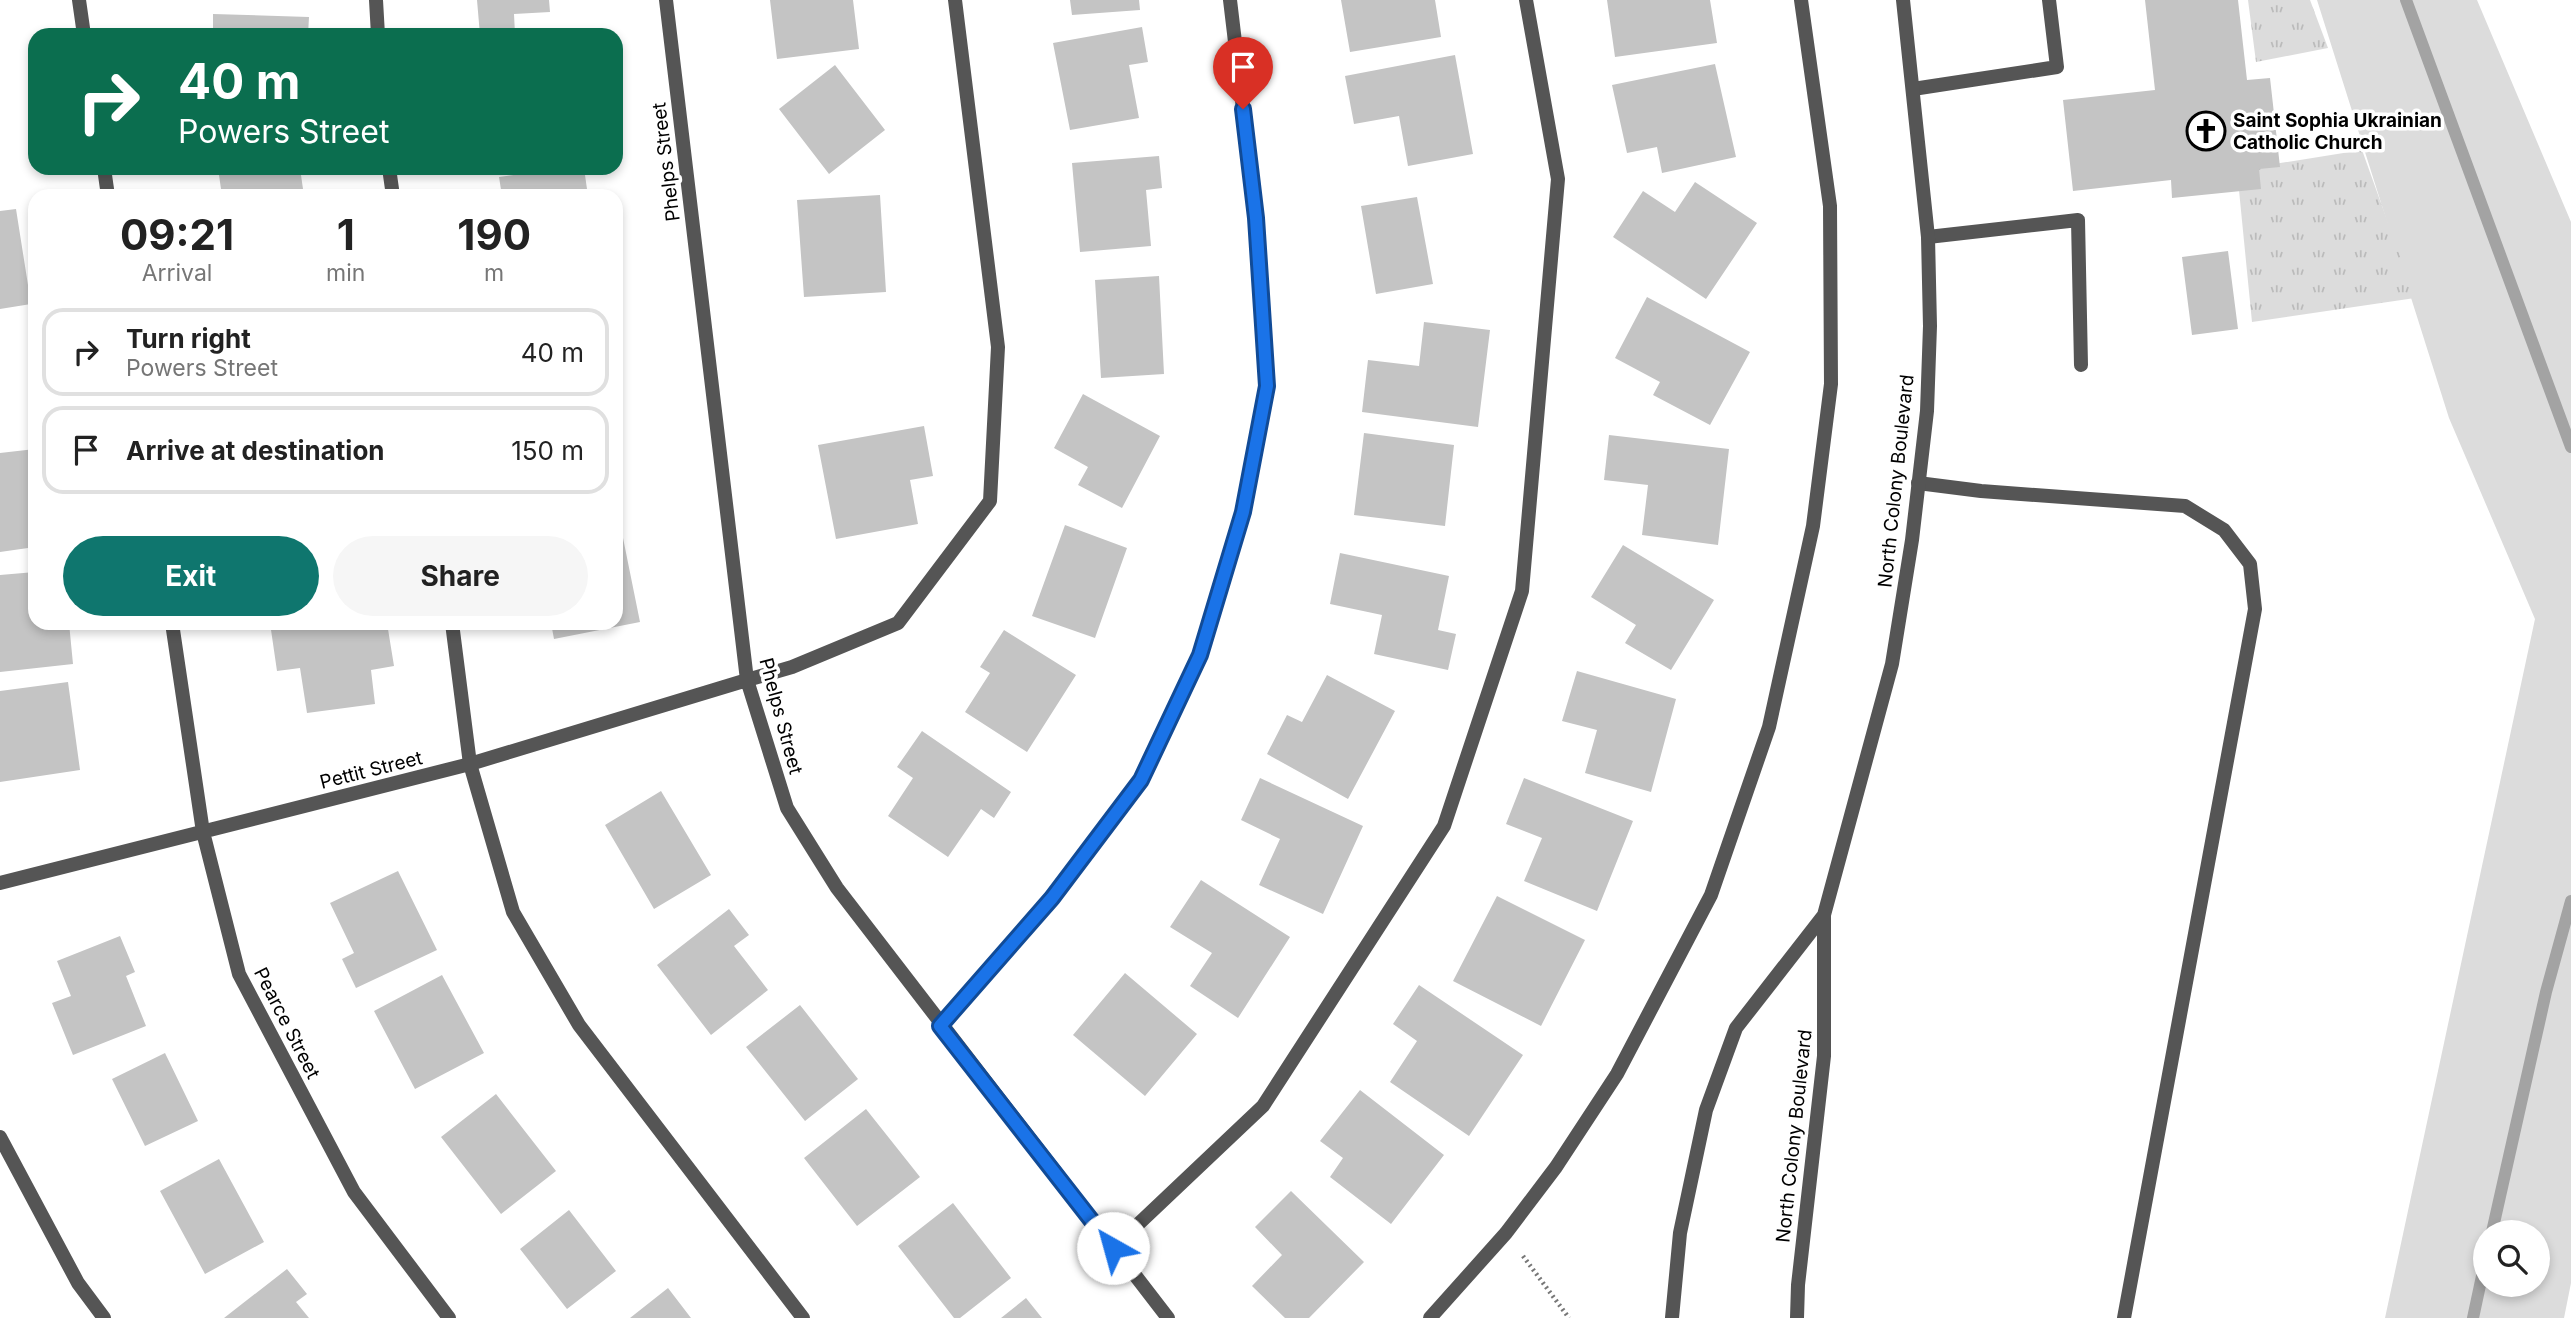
<!DOCTYPE html>
<html lang="en">
<head>
<meta charset="utf-8">
<style>
	:root { --surface:#fff; --page:#f6f6f6; --text:#222; --muted:#767676; --line:#e0e0e0; --accent:#0f766e }
	body { margin:0; font-family:Inter,sans-serif; background:var(--page); color:var(--text); height:100vh; display:flex; flex-direction:column; font-size:26px; white-space:nowrap }
	* { box-sizing:border-box; margin:0 }
	p { font-size:23px; color:var(--muted) }
	.icon { flex:none; width:38px; height:38px; fill:none; stroke:currentColor; stroke-width:2; stroke-linecap:round; stroke-linejoin:round }
	.map { position:relative; flex:1; overflow:hidden }
	.sheet { position:absolute; left:28px; top:189px; width:595px; height:441px; display:flex; flex-direction:column; background:var(--surface); border-radius:21px; box-shadow:0 4px 10px #0003 }
	.sheet>* { flex:none }
	.banner { position:absolute; left:28px; top:28px; width:595px; height:147px; border-radius:21px; box-shadow:0 4px 10px #0003; background:#0b6e4f; color:#fff; overflow:hidden }
	.buttons { position:absolute; left:2473px; top:1220px; display:grid; gap:14px }
	.buttons a { display:grid; place-items:center; width:77px; height:77px; border-radius:50%; background:var(--surface); box-shadow:0 4px 10px #0003; font-size:35px }
	.pin { position:absolute; display:grid; place-items:center; width:60px; height:60px; color:#fff; margin:-72px -30px; border-radius:50% 50% 50% 0; rotate:-45deg; box-shadow:0 0 7px #0007 }
	.pin .icon { rotate:45deg }
	.me { position:absolute; width:77px; margin:-38px; rotate:322deg; stroke-linejoin:round; filter:drop-shadow(0 0 5px #0008) }
	.turn { display:flex; align-items:center; gap:24px; height:147px; padding:0 35px; font-size:32px }
	.turn .icon { width:91px; height:91px; stroke-width:2.5 }
	.turn b { display:block; font-size:49px; line-height:60px }
	.eta { display:flex; justify-content:space-evenly; align-items:center; height:119px; text-align:center }
	.eta b { font-size:42px; font-weight:700; line-height:49px }
	.cta { display:flex; gap:14px; margin-top:auto; padding:14px 35px }
	.cta a { flex:1; height:80px; border-radius:42px; background:var(--accent); color:#fff; font-size:28px; font-weight:700; line-height:80px; text-align:center }
	.cta a+a { background:var(--page); color:var(--text) }
	ul { padding:0; list-style:none }
	li { display:flex; align-items:center; gap:21px; height:88px; margin:0 14px 10px; padding:0 21px; border:4px solid var(--line); border-radius:21px }
	li div { flex:1 }
	li b { display:block; font-size:26px }
	li em { font-style:normal }
	.map>svg:first-child { display:block }
	.grass { fill:#dcdcdc; fill-rule:evenodd }
	.park { fill:url(#park-tufts) }
	.lines { fill:none; stroke-linecap:round; stroke-linejoin:round }
	.stream { stroke:#a3a3a3; stroke-width:12 }
	.building { fill:#c4c4c4 }
	.path { stroke:#777; stroke-width:4.5; stroke-dasharray:2 3.5; stroke-linecap:butt }
	.service { stroke:#555; stroke-width:14 }
	.minor { stroke:#555; stroke-width:14 }
	.tertiary { stroke:#555; stroke-width:14 }
	.route-casing { stroke:#114b97; stroke-width:18 }
	.route { stroke:#1a73e8; stroke-width:12 }
	.labels { text-anchor:middle; dominant-baseline:central; stroke-width:7; stroke-linejoin:round; paint-order:stroke }
	.poi-label { font-size:19px; font-weight:bold; fill:#000; stroke:#fff; text-anchor:start }
	.street-label { font-size:19px; fill:#000; stroke:#fff }
</style>
</head>
<body>
<div class="map">
<svg width="2571" height="1318" viewBox="0 0 2571 1318">
	<defs>
		<pattern id="park-tufts" width="24" height="20" patternUnits="userSpaceOnUse" patternTransform="scale(1.75)"><rect width="24" height="20" fill="#dcdcdc"/><path d="M3 7l-1-3M5 7V3M7 7l1-3M15 17l-1-3M17 17v-4M19 17l1-3" fill="none" stroke="#bbb"/></pattern>
	</defs>
	<rect width="100%" height="100%" fill="#fff"/>
	<path class="grass" d="M2317,0h160l94,222v1061l-7,35h-179l150,-699 -86,-201zM2485,1232h53v52h-53z"/>
	<path class="park" d="M2248,0h62l18,48 -72,14z
		M2362,150l53,148 -163,24 -15,-152z"/>
	<g class="lines">
		<path class="stream" d="M2406,0l165,447
			M2492,1232l54,-240 25,-91
			M2473,1318l12,-56"/>
	</g>
	<path class="building" d="M477,0h72l1,12 -36,2 1,20 -35,1z
		M770,0h83l6,49 -82,10z
		M1070,0h69l1,10 -68,5z
		M1341,0h94l6,37 -91,15z
		M1607,0h103l7,43 -102,14z
		M2145,0h93l9,80 23,-2 10,89 -21,2 2,20 -89,9 -1,-18 -98,11 -10,-91 92,-10z
		M213,14l96,3 -1,18h-95z
		M1142,27l6,35 -19,3 10,53 -69,12 -17,-87z
		M1455,55l18,99 -65,12 -9,-50 -45,8 -9,-48z
		M1715,64l21,93 -74,16 -5,-26 -30,6 -15,-68z
		M835,65l50,65 -56,44 -50,-65z
		M1159,156l3,32 -16,2 5,56 -71,6 -8,-89z
		M218,168h82l4,28h-82z
		M566,168h18l4,28h-86l-3,-19z
		M1695,182l62,41 -51,76 -93,-62 30,-46 32,21z
		M880,195l6,97 -82,5 -7,-97z
		M1417,197l16,87 -57,10 -15,-88z
		M16,209l15,95 -31,5v-98z
		M2228,251l10,78 -46,6 -10,-78z
		M1159,276l5,98 -63,4 -6,-98z
		M1647,297l103,55 -40,73 -57,-30 7,-13 -45,-24z
		M1424,322l66,8 -12,97 -116,-15 6,-52 51,6z
		M1083,394l77,42 -38,72 -44,-23 10,-18 -34,-19z
		M924,426l9,50 -23,4 8,44 -82,15 -18,-94z
		M1364,433l90,12 -9,81 -91,-11z
		M1609,435l120,14 -11,96 -76,-10 6,-50 -44,-5z
		M35,449v51l-5,1 5,46 -35,5v-99z
		M1065,525l62,23 -32,90 -63,-22z
		M622,533l18,89 -86,17 -3,-16h65v-89z
		M1623,545l91,55 -43,70 -46,-27 11,-18 -45,-28z
		M1340,553l109,23 -11,54 18,4 -8,36 -74,-16 8,-39 -52,-11z
		M35,572v51h34l4,41 -73,8v-97z
		M270,623h117l7,43 -23,4 4,34 -68,9 -7,-45 -23,3z
		M1004,630l72,45 -49,77 -62,-40 25,-39 -10,-6z
		M1577,671l99,28 -25,93 -66,-19 12,-43 -35,-9z
		M1327,675l68,36 -47,88 -81,-45 20,-39 15,7z
		M68,682l12,88 -80,12v-91z
		M922,731l89,61 -17,26 -13,-9 -33,48 -60,-41 25,-38 -16,-11z
		M1260,778l103,48 -40,88 -64,-29 21,-46 -39,-19z
		M1524,778l109,43 -36,90 -73,-30 18,-43 -36,-14z
		M661,791l50,84 -57,34 -49,-84z
		M398,871l39,79 -81,38 -14,-29 12,-6 -24,-50z
		M1201,880l89,57 -52,81 -48,-32 22,-33 -42,-26z
		M1497,896l88,44 -44,86 -88,-45z
		M729,909l20,26 -15,11 34,44 -57,45 -54,-70z
		M120,936l15,36 -9,4 20,50 -73,29 -21,-52 19,-7 -14,-35z
		M1125,973l72,61 -52,62 -72,-61z
		M442,975l42,78 -69,36 -41,-78z
		M1419,985l104,70 -54,81 -79,-54 27,-41 -24,-17z
		M800,1005l58,74 -53,42 -59,-74z
		M165,1053l33,68 -53,25 -33,-67z
		M1360,1090l84,65 -53,69 -61,-47 13,-19 -23,-17z
		M496,1094l60,77 -55,43 -60,-77z
		M866,1109l54,68 -63,49 -53,-68z
		M219,1159l45,83 -59,32 -45,-83z
		M1291,1191l73,71 -55,56h-24l-33,-32 30,-31 -27,-28z
		M953,1203l58,75 -51,40h-6l-56,-72z
		M569,1210l47,61 -49,38 -47,-60z
		M287,1269l20,25 -11,8 13,16h-85z
		M668,1288l23,30h-61z
		M1026,1298l16,20h-41z"/>
	<g class="lines">
		<path class="path" d="M1523,1256l46,62"/>
		<path class="service" d="M376,0l2,35
			M1913,89l144,-22 -8,-67
			M389,168l4,28
			M1928,237l150,-17 3,145
			M1918,483l63,8 204,15 39,24 26,34 5,45 -131,709
			M452,623l18,141 43,148 66,113 224,293
			M747,680l45,-13 106,-44 92,-122 8,-154 -43,-347
			M0,1137l78,146 26,35
			M1113,1248l150,-142 181,-280 78,-235 36,-412 -32,-179"/>
		<path class="minor" d="M79,0l5,35
			M666,0l81,680 40,128 50,80 331,430
			M104,168l4,28
			M172,623l31,209 36,142 115,218 95,126
			M0,883l470,-119 277,-84
			M940,1025l112,-127 89,-118 59,-125 43,-143 24,-126 -11,-168 -26,-218
			M1430,1318l76,-85 50,-66 61,-93 94,-179 58,-168 44,-201 18,-142 -1,-178 -29,-206"/>
		<path class="tertiary" d="M1672,1318l8,-85 26,-123 30,-82 88,-113
			M1797,1318l1,-33 26,-229v-141l68,-251 20,-124 15,-129 3,-85 -2,-89 -25,-237"/>
	</g>
	<g class="lines">
		<defs>
			<path id="route" d="M1113,1248l-173,-222 112,-128 89,-118 59,-125 43,-143 24,-126 -11,-168 -13,-109"/>
		</defs>
		<use href="#route" class="route-casing"/>
		<use href="#route" class="route"/>
	</g>
	<defs>
		<symbol id="church-ring" viewBox="-11 -11 22 22"><circle r="9.5" fill="#fff" stroke="#000" stroke-width="1.5"/><path d="M-1.2-6h2.4v3.5h3.3v2.4h-3.3V6h-2.4V-.1h-3.3v-2.4h3.3Z" fill="#000"/></symbol>
	</defs>
	<g fill-rule="evenodd">
		<use href="#church-ring" x="2184" y="109" width="44" height="44"/>
	</g>
	<g class="labels">
		<g class="poi-label">
			<text x="2233" y="120">Saint Sophia Ukrainian<tspan x="2233" dy="22">Catholic Church</tspan></text>
		</g>
		<g class="street-label">
			<text transform="translate(666 162) rotate(-97)">Phelps Street</text>
			<text transform="translate(1896 481) rotate(-84)">North Colony Boulevard</text>
			<text transform="translate(781 716) rotate(75)">Phelps Street</text>
			<text transform="translate(371 770) rotate(-14)">Pettit Street</text>
			<text transform="translate(287 1023) rotate(63)">Pearce Street</text>
			<text transform="translate(1794 1136) rotate(-84)">North Colony Boulevard</text>
		</g>
	</g>
</svg>
<div class="buttons">
<a><svg class="icon" aria-label="search" viewBox="0 0 24 24"><circle cx="10" cy="10" r="6"/><path d="M15 15l6 6"/></svg></a>
</div>
<div class="pin" style="left:1243px;top:109px;background:#d93025"><svg class="icon" aria-label="arrive" viewBox="0 0 24 24"><path d="M6 21V4h12l-3 4 3 4H6"/></svg></div>
<svg class="me" style="left:1113px;top:1248px" viewBox="-20 -20 40 40"><circle r="19" fill="#fff"/><path d="M0-13L10 11 0 6-10 11z" fill="#1a73e8"/></svg>
<div class="banner">
<div class="turn"><svg class="icon" aria-label="right" viewBox="0 0 24 24"><path d="M7 20v-9h11M14 6l5 5-5 5"/></svg><div><b>40 m</b>Powers Street</div></div>
</div>
<section class="sheet">
<div class="eta">
<div><b>09:21</b><p>Arrival</p></div>
<div><b>1</b><p>min</p></div>
<div><b>190</b><p>m</p></div>
</div>
<ul>
<li><svg class="icon" aria-label="right" viewBox="0 0 24 24"><path d="M7 20v-9h11M14 6l5 5-5 5"/></svg><div><b>Turn right</b><p>Powers Street</p></div><em>40 m</em></li>
<li><svg class="icon" aria-label="arrive" viewBox="0 0 24 24"><path d="M6 21V4h12l-3 4 3 4H6"/></svg><div><b>Arrive at destination</b></div><em>150 m</em></li>
</ul>
<div class="cta"><a>Exit</a><a>Share</a></div>
</section>
</div>
</body>
</html>
